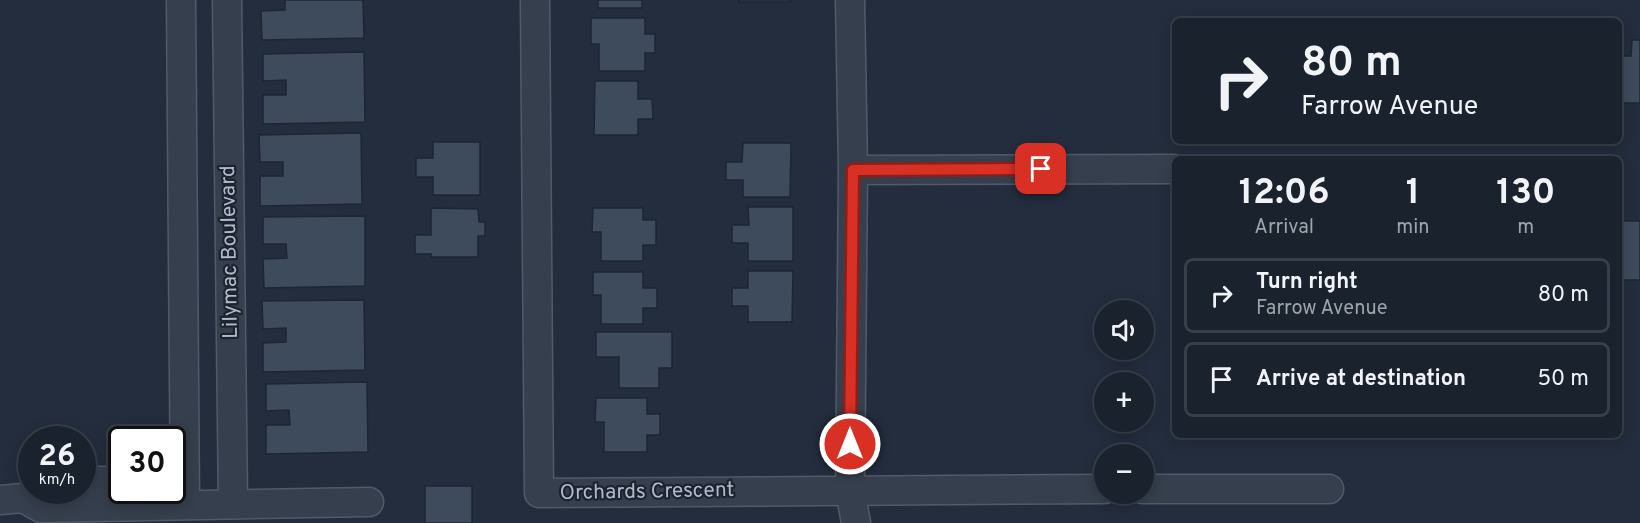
<!DOCTYPE html>
<html lang="en">
<head>
<meta charset="utf-8">
<style>
	:root { --surface:#1a222e; --page:#272f3a; --text:#f1f3f6; --muted:#9fa4aa; --line:#383f4a }
	body { margin:0; font-family:Overpass,sans-serif; background:var(--page); color:var(--text); height:100vh; display:flex; flex-direction:column; font-size:22px; white-space:nowrap }
	* { box-sizing:border-box; margin:0 }
	p { font-size:20px; color:var(--muted) }
	.icon { flex:none; width:33px; height:33px; fill:none; stroke:currentColor; stroke-width:2; stroke-linecap:round; stroke-linejoin:round }
	.map { position:relative; flex:1; overflow:hidden }
	.sheet { position:absolute; left:1172px; top:156px; width:450px; height:282px; display:flex; flex-direction:column; background:var(--surface); border-radius:9px; box-shadow:0 3px 15px #0003,0 0 0 2px var(--line) }
	.sheet>* { flex:none }
	.banner { position:absolute; left:1172px; top:18px; width:450px; height:126px; border-radius:9px; box-shadow:0 3px 15px #0003,0 0 0 2px var(--line); background:#1a222e; color:var(--text); overflow:hidden }
	.tools { position:absolute; left:1094px; top:300px; display:grid; gap:12px }
	.tools a { display:grid; place-items:center; width:60px; height:60px; border-radius:50%; background:var(--surface); box-shadow:0 3px 15px #0003,0 0 0 2px var(--line); font-size:30px }
	.speed { position:absolute; left:18px; top:426px; display:flex; gap:12px; font-size:30px; font-weight:700; text-align:center }
	.speed>* { display:grid; place-content:center; width:78px; height:78px; border-radius:50%; background:var(--surface); box-shadow:0 3px 15px #0003,0 0 0 2px var(--line); line-height:1 }
	.speed small { font-size:15px; font-weight:400 }
	.speed .limit { border:3px solid #111; border-radius:9px; background:#fff; color:#111 }
	.pin { position:absolute; display:grid; place-items:center; width:51px; height:51px; color:#fff; margin:-26px; border-radius:12px; box-shadow:0 3px 9px #0006 }
	.me { position:absolute; width:66px; margin:-33px; rotate:0deg; stroke-linejoin:round; filter:drop-shadow(0 0 4px #0008) }
	.turn { display:flex; align-items:center; gap:21px; height:126px; padding:0 30px; font-size:27px }
	.turn .icon { width:78px; height:78px; stroke-width:2.5 }
	.turn b { display:block; font-size:42px; line-height:51px }
	.eta { display:flex; justify-content:space-evenly; align-items:center; height:102px; text-align:center }
	.eta b { font-size:36px; font-weight:700; line-height:42px }
	ul { padding:0; list-style:none }
	li { display:flex; align-items:center; gap:18px; height:75px; margin:0 12px 9px; padding:0 18px; border:3px solid var(--line); border-radius:9px }
	li div { flex:1 }
	li b { display:block; font-size:22px }
	li em { font-style:normal }
	.map>svg:first-child { display:block }
	.building { fill:#3e4b5d; stroke:#1e2634; stroke-width:1.5 }
	.lines { fill:none; stroke-linecap:round; stroke-linejoin:round }
	.minor-casing { stroke:#525a68; stroke-width:31 }
	.minor { stroke:#363f4d; stroke-width:28 }
	.route-casing { stroke:#8d1f18; stroke-width:15 }
	.route { stroke:#d93025; stroke-width:10 }
	.labels { text-anchor:middle; dominant-baseline:central; stroke-width:4.5; stroke-linejoin:round; paint-order:stroke }
	.street-label { font-size:21px; fill:#b2bac9; stroke:#1c2432 }
</style>
</head>
<body>
<div class="map">
<svg width="1640" height="523" viewBox="0 0 1640 523">
	<rect width="100%" height="100%" fill="#232d3d"/>
	<path class="building" d="M285,0h78l1,38 -102,2 -1,-29 24,-1z
		M598,0h44v8h-44z
		M739,0h51v2h-51z
		M591,18h54v16h10v19h-10v18h-46v-27h-8z
		M1632,40h8v63h-22v-47h13z
		M364,52l1,70 -102,2v-29h23v-15l-23,1v-27z
		M595,81h43v18h14l1,20h-15v16h-44z
		M361,133l1,71 -102,2v-30h23v-14h-23l-1,-27z
		M433,142h47v53h-47v-18h-17v-19h17z
		M743,143h48l-1,54h-47v-17h-17v-18h16z
		M748,207h45v54h-45v-18h-16v-18h17z
		M431,208l47,1 1,13h6v14h-7v21h-47v-3h-16v-19h16z
		M593,208h50v12h13v25h-13v16h-42v-29h-9z
		M365,216v70l-101,2 -1,-29 24,-1 -1,-14h-23v-27z
		M1618,221h22v59h-22z
		M748,271h45l-1,51h-44v-16h-16v-18h16z
		M593,272h50v16h14v20h-14v16h-42v-29h-8z
		M364,300l1,70 -102,2v-29l23,-1v-14l-23,1 -1,-28z
		M596,332h76v36h-13v20h-40v-31h-23z
		M367,382l1,70 -102,2v-29h24l-1,-15 -23,1v-27z
		M596,398h51v16h13v21h-13v17h-43v-30h-9z
		M425,486h47v37h-47z"/>
	<g class="lines">
		<defs>
			<path id="minor" d="M181,0l4,504
				M227,0l6,504
				M535,0l4,493 565,-4
				M850,0l3,170 -3,320 6,33
				M853,170l321,-1
				M82,481h40
				M1143,489h186
				M0,500l23,-2 18,10 328,-6"/>
		</defs>
		<use href="#minor" class="minor-casing"/>
		<use href="#minor" class="minor"/>
	</g>
	<g class="lines">
		<defs>
			<path id="route" d="M850,444l3,-274 188,-1"/>
		</defs>
		<use href="#route" class="route-casing"/>
		<use href="#route" class="route"/>
	</g>
	<g class="labels">
		<g class="street-label">
			<text transform="translate(230 252) rotate(-91)">Lilymac Boulevard</text>
			<text transform="translate(647 492) rotate(-1)">Orchards Crescent</text>
		</g>
	</g>
</svg>
<div class="tools">
<a><svg class="icon" aria-label="sound" viewBox="0 0 24 24"><path d="M4 9h4l5-4v14l-5-4H4zM17 9q2 3 0 6"/></svg></a>
<a>+</a>
<a>−</a>
</div>
<div class="speed"><div>26<small>km/h</small></div><div class="limit">30</div></div>
<div class="pin" style="left:1041px;top:169px;background:#d93025"><svg class="icon" aria-label="arrive" viewBox="0 0 24 24"><path d="M6 21V4h12l-3 4 3 4H6"/></svg></div>
<svg class="me" style="left:850px;top:444px" viewBox="-20 -20 40 40"><circle r="17" fill="#d93025" stroke="#fff" stroke-width="3"/><path d="M0-11L8 9 0 5-8 9z" fill="#fff"/></svg>
<div class="banner">
<div class="turn"><svg class="icon" aria-label="right" viewBox="0 0 24 24"><path d="M7 20v-9h11M14 6l5 5-5 5"/></svg><div><b>80 m</b>Farrow Avenue</div></div>
</div>
<section class="sheet">
<div class="eta">
<div><b>12:06</b><p>Arrival</p></div>
<div><b>1</b><p>min</p></div>
<div><b>130</b><p>m</p></div>
</div>
<ul>
<li><svg class="icon" aria-label="right" viewBox="0 0 24 24"><path d="M7 20v-9h11M14 6l5 5-5 5"/></svg><div><b>Turn right</b><p>Farrow Avenue</p></div><em>80 m</em></li>
<li><svg class="icon" aria-label="arrive" viewBox="0 0 24 24"><path d="M6 21V4h12l-3 4 3 4H6"/></svg><div><b>Arrive at destination</b></div><em>50 m</em></li>
</ul>
</section>
</div>
</body>
</html>
